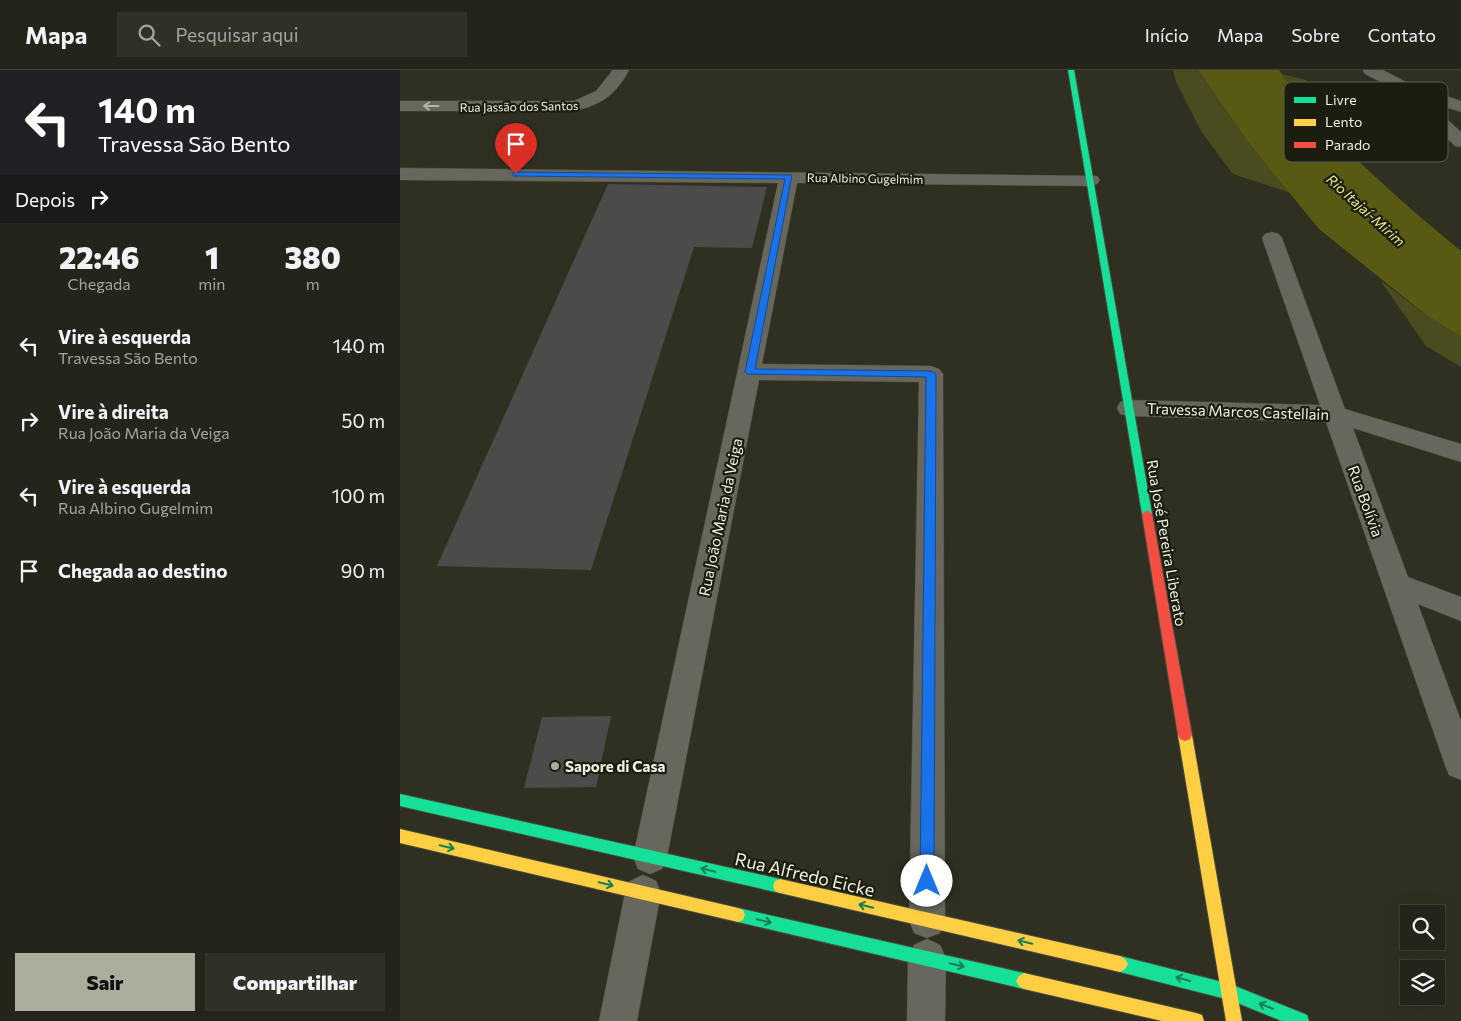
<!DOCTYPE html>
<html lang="pt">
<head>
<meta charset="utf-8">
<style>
	:root { --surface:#24241a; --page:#303027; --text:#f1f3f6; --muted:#a3a4a2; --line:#414139; --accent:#adad9e }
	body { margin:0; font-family:Commissioner,sans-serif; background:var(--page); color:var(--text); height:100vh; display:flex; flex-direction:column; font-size:19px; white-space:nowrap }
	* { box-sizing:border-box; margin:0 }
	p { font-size:16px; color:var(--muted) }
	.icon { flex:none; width:28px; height:28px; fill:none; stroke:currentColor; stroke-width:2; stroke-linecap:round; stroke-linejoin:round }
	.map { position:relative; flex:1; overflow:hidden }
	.panel { display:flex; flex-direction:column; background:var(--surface); width:400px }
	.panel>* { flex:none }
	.hud { background:#202124; color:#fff; overflow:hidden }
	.fabs { position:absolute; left:1000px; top:835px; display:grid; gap:10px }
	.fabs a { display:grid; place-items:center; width:45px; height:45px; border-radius:0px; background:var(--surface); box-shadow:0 5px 20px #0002,0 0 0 1px var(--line); font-size:25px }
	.pin { position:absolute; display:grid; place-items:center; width:42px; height:42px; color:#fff; margin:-51px -21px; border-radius:50% 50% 50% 0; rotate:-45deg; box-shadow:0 0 5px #0007 }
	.pin .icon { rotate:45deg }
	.me { position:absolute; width:55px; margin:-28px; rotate:0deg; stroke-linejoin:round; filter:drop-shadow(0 0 4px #0008) }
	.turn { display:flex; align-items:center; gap:18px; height:105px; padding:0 15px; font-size:22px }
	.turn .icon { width:65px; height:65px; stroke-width:2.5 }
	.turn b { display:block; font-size:35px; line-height:42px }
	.then { display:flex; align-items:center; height:48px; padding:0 15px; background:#0003; gap:10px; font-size:19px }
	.eta { display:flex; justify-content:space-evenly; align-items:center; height:85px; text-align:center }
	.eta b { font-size:30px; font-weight:800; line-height:35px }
	.cta { display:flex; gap:10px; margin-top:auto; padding:10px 15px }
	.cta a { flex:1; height:58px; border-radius:0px; background:var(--accent); color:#111; font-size:20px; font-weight:800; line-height:58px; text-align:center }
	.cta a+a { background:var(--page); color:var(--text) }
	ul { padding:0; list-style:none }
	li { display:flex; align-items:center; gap:15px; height:75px; padding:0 15px }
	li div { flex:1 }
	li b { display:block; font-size:19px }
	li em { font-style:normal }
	header { display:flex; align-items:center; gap:30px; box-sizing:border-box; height:70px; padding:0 25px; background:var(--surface); border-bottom:1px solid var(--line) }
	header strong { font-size:24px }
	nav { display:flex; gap:28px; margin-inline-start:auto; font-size:18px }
	.search { width:350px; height:45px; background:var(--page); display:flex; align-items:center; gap:12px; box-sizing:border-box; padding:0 18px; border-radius:0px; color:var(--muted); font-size:19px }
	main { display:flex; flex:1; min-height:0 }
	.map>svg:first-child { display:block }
	.green { fill:#4a4b1e }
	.water { fill:#585913 }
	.building { fill:#4d4b4a }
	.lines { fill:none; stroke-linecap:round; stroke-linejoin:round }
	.street-casing { stroke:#4a4b3f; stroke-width:1 }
	.fast-casing { stroke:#4a4b3f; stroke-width:2 }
	.slow-casing { stroke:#4a4b3f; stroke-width:2 }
	.jam-casing { stroke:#4a4b3f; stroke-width:2 }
	.street { fill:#67675d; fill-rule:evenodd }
	.fast { fill:#16e098; fill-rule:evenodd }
	.slow { fill:#ffcf43; fill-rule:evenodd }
	.jam { fill:#f24e42; fill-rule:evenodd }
	.oneway { stroke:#b2b3a6 }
	.oneway2 { stroke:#197e54 }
	.route { fill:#1a73e8; stroke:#114b97 }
	.poi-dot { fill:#adad9e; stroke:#1c1d11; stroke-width:2 }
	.labels { text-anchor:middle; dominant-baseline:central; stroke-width:4.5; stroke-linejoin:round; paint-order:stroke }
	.far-street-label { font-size:12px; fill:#f0f1e1; stroke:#1c1d11 }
	.far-water-label { font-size:14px; font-style:italic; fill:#e8ec87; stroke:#1c1d11 }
	.street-label { font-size:15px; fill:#f0f1e1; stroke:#1c1d11 }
	.poi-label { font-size:15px; font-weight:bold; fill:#f0f1e1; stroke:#1c1d11; text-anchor:start }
	.near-street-label { font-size:18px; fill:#f0f1e1; stroke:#1c1d11 }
	.key { fill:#1c1d11; stroke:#5c5d4f; stroke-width:1 }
	.key-label { font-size:14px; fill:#f0f1e1 }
</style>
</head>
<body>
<header>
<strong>Mapa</strong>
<div class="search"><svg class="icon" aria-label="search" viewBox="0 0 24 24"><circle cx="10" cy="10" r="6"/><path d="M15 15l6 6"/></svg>Pesquisar aqui</div>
<nav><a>Início</a><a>Mapa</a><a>Sobre</a><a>Contato</a></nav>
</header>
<main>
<section class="panel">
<div class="hud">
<div class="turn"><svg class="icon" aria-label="left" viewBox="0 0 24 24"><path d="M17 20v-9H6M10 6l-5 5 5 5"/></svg><div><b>140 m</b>Travessa São Bento</div></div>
<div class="then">Depois<svg class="icon" aria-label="right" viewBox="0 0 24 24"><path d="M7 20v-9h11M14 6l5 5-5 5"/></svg></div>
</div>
<div class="eta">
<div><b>22:46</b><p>Chegada</p></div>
<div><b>1</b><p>min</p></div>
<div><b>380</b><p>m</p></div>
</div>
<ul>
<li><svg class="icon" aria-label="left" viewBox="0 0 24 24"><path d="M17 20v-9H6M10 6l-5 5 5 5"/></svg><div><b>Vire à esquerda</b><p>Travessa São Bento</p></div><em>140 m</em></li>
<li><svg class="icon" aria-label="right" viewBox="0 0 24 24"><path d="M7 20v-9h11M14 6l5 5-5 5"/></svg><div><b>Vire à direita</b><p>Rua João Maria da Veiga</p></div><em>50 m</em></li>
<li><svg class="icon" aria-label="left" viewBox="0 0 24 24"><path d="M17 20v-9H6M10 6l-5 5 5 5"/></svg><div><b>Vire à esquerda</b><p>Rua Albino Gugelmim</p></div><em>100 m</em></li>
<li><svg class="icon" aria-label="arrive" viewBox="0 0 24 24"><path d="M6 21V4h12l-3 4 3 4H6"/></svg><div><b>Chegada ao destino</b></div><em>90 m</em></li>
</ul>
<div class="cta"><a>Sair</a><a>Compartilhar</a></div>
</section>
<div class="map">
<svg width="1061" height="951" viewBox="0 0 1061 951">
	<rect width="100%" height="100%" fill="#303022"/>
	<path class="green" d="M773,0h25l50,72 43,51 -58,-19 -32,-43 -25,-49z
		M882,4l23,6 10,5 14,18 7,17 27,18 -2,8 -10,5 -57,-61z
		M980,210l46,35 35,22v30l-35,-21z"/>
	<path class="water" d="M798,0h81c48,68 118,128 182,181v86l-35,-22 -107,-86 -71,-87z"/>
	<path class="building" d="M208,114l159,3 -15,61 -58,-1 -103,323 -154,-4z
		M211,646l-15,71 -72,1 18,-71z"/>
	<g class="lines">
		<defs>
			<path id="street" d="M213,0h16c-13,25 -28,35 -55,41h-174v-10h174l22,-10z
				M963,0h20l23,12 55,19v11l-34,-11 34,31v15l-6,-1 -56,-55 -34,-17z
				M0,98l697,8 3,4 -3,4 -7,2 -293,-3 -35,181 169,2 8,3 4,5 2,546 -5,13 -13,5 -13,-5 -5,-13 10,-538 -160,-2 -92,477 -5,12 -12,5 -12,-5 -5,-12 145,-674 -378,-3z
				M872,162l7,2 3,4 63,171 116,35v18l-108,-34 55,149 53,20v24l-43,-17 43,117v59l-12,-5 -4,-10 -119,-343 -197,-6 -9,-2 -3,-6 3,-6 9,-2 191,5 -58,-167 3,-4z
				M243,805l13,6 5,12 -24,128h-38l26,-128 5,-12z
				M527,869l13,6 6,13 -1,63h-38l1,-63 6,-13z"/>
			<path id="fast" d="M668,0h6l78,444 -5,4 -5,-4z
				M0,724l380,85 5,2 2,5 -2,5 -5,2 -380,-87z
				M338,838l286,65 5,3 3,5 -3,5 -5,3 -286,-67 -5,-2 -2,-5 2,-5z
				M720,886l110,28 77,31 2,6h-27l-52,-21 -110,-28 -5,-3 -3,-5 3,-5z"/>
			<path id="slow" d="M785,659l5,2 2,4 50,286h-16l-48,-286 2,-4z
				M0,759l338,79 5,2 2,5 -2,5 -5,2 -338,-79z
				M380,809l340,77 5,3 3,5 -3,5 -5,3 -340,-79 -5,-2 -2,-5 2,-5z
				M624,903l172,40 6,2 2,6h-42l-138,-32 -5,-3 -3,-5 3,-5z"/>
			<path id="jam" d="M747,440l5,4 40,221 -2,4 -5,2 -5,-2 -2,-4 -36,-221z"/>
		</defs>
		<use href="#street" class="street-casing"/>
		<use href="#fast" class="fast-casing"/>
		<use href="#slow" class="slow-casing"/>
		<use href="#jam" class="jam-casing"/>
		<use href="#street" class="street"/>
		<use href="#fast" class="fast"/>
		<use href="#slow" class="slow"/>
		<use href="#jam" class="jam"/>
	</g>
	<defs><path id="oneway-shaft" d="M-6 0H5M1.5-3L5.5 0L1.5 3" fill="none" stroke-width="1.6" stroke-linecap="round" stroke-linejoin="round" transform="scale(1.25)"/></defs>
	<use class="oneway" href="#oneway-shaft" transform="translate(31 36) rotate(-180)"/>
	<g class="oneway2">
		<use href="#oneway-shaft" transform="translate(47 777) rotate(13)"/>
		<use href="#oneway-shaft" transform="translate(308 800) rotate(-167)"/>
		<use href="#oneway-shaft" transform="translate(206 814) rotate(13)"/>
		<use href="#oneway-shaft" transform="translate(466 836) rotate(-167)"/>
		<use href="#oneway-shaft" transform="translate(364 851) rotate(13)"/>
		<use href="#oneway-shaft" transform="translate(625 872) rotate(-167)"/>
		<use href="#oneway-shaft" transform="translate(557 895) rotate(13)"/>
		<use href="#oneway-shaft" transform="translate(783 909) rotate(-165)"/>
		<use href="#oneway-shaft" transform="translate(866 936) rotate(-158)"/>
	</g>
	<path class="route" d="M116,102l276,3 -37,194 176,2 5,3 -2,507 -2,5 -5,2 -5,-2 -2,-5 6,-504 -179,-3 -2,-2 40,-193 -272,-3v-3z"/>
	<circle class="poi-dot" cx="155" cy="696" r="5"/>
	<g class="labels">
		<g class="far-street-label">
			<text transform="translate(119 36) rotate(-1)">Rua Jassão dos Santos</text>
			<text transform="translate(465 108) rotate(1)">Rua Albino Gugelmim</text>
		</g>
		<g class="far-water-label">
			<text transform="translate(966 140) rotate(42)">Rio Itajaí-Mirim</text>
		</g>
		<g class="street-label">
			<text transform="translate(838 341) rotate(2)">Travessa Marcos Castellain</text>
			<text transform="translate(966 431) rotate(70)">Rua Bolívia</text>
			<text transform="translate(320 447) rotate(-78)">Rua João Maria da Veiga</text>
			<text transform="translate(767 473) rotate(80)">Rua José Pereira Liberato</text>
		</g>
		<g class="poi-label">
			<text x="165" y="696">Sapore di Casa</text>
		</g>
		<g class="near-street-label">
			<text transform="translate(405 804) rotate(13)">Rua Alfredo Eicke</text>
		</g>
	</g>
	<rect x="884" y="12" width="164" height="80" rx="8" class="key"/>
	<rect x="894" y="27" width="22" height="6" fill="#16e098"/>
	<rect x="894" y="49" width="22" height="7" fill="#ffcf43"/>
	<rect x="894" y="72" width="22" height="6" fill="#f24e42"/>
	<g class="key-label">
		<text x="925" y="35">Livre</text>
		<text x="925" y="57">Lento</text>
		<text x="925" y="80">Parado</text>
	</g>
</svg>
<div class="fabs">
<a><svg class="icon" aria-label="search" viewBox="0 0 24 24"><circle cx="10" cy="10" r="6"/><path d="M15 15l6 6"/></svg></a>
<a><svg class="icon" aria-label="layers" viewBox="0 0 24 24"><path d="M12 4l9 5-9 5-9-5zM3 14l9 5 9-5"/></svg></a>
</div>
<div class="pin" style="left:116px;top:104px;background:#d93025"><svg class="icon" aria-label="arrive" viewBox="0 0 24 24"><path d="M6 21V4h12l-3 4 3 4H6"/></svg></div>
<svg class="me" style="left:527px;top:811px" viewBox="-20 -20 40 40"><circle r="19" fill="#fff"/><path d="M0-13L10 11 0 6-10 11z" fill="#1a73e8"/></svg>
</div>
</main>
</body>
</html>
